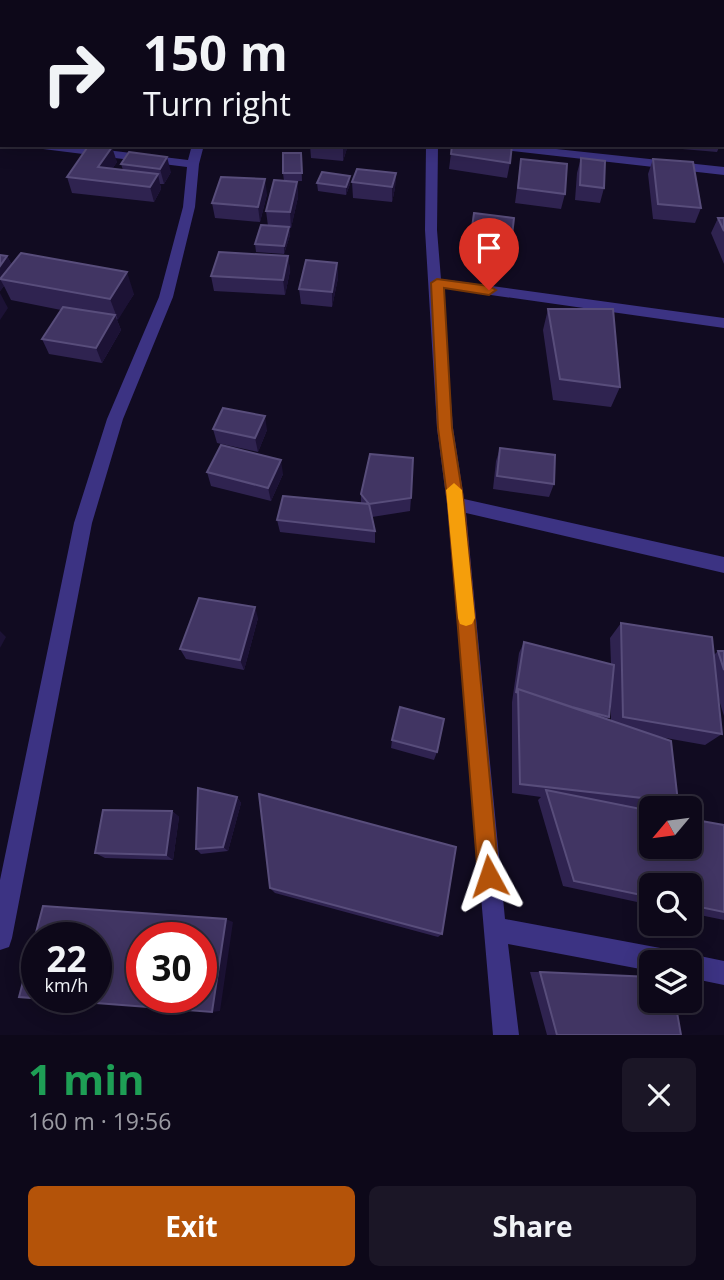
<!DOCTYPE html>
<html lang="en">
<head>
<meta charset="utf-8">
<style>
	:root { --surface:#0d0819; --page:#1b1626; --text:#f1f3f6; --muted:#9a9aa2; --line:#2d2938; --accent:#b45309 }
	body { margin:0; font-family:"Open Sans",sans-serif; background:var(--page); color:var(--text); height:100vh; display:flex; flex-direction:column; font-size:26px; white-space:nowrap }
	* { box-sizing:border-box; margin:0 }
	p { font-size:23px; color:var(--muted) }
	.icon { flex:none; width:38px; height:38px; fill:none; stroke:currentColor; stroke-width:2; stroke-linecap:round; stroke-linejoin:round }
	.map { position:relative; height:1035px; overflow:hidden }
	.sheet { display:flex; flex-direction:column; background:var(--surface); flex:1 }
	.sheet>* { flex:none }
	.guide { position:absolute; left:0px; top:0px; width:724px; height:147px; box-shadow:0 4px 18px #0003,0 0 0 2px var(--line); background:#0d0819; color:var(--text); overflow:hidden }
	.needle { width:46px; rotate:241deg }
	.buttons { position:absolute; left:639px; top:796px; display:grid; gap:14px }
	.buttons a { display:grid; place-items:center; width:63px; height:63px; border-radius:10px; background:var(--surface); box-shadow:0 4px 18px #0003,0 0 0 2px var(--line); font-size:35px }
	.speed { position:absolute; left:21px; top:922px; display:flex; gap:14px; font-size:35px; font-weight:700; text-align:center }
	.speed>* { display:grid; place-content:center; width:91px; height:91px; border-radius:50%; background:var(--surface); box-shadow:0 4px 18px #0003,0 0 0 2px var(--line); line-height:1 }
	.speed small { font-size:18px; font-weight:400 }
	.speed .limit { border:10px solid #d22; background:#fff; color:#111 }
	.pin { position:absolute; display:grid; place-items:center; width:60px; height:60px; color:#fff; margin:-72px -30px; border-radius:50% 50% 50% 0; rotate:-45deg; box-shadow:0 0 7px #0007 }
	.pin .icon { rotate:45deg }
	.me { position:absolute; width:77px; margin:-38px; rotate:355deg; stroke-linejoin:round; filter:drop-shadow(0 0 5px #0008) }
	.turn { display:flex; align-items:center; gap:24px; height:147px; padding:0 28px; font-size:32px }
	.turn .icon { width:91px; height:91px; stroke-width:2.5 }
	.turn b { display:block; font-size:49px; line-height:60px }
	.round { display:grid; place-items:center; flex:none; width:74px; height:74px; border-radius:10px; background:var(--page) }
	.head { display:flex; align-items:center; justify-content:space-between; height:119px; padding:0 28px }
	h1 { font-size:42px; font-weight:700; line-height:52px; color:#1e9e55 }
	.action { display:flex; gap:14px; margin-top:auto; padding:14px 28px }
	.action a { flex:1; height:80px; border-radius:10px; background:var(--accent); color:#fff; font-size:28px; font-weight:700; line-height:80px; text-align:center }
	.action a+a { background:var(--page); color:var(--text) }
	.map>svg:first-child { display:block }
	.lines { fill:none; stroke-linecap:round; stroke-linejoin:round }
	.minor { fill:#3c3383; fill-rule:evenodd }
	.wall { fill:#2f2350; fill-rule:evenodd }
	.shaded-wall { fill:#1c1235 }
	.building { fill:#413563; stroke:#584d7b; stroke-width:2; fill-rule:evenodd }
	.route { fill:#b45309; stroke:#753606; stroke-width:2 }
	.slow { fill:#f59e0b }
</style>
</head>
<body>
<div class="map">
<svg width="724" height="1035" viewBox="0 0 724 1035">
	<rect width="100%" height="100%" fill="#110b21"/>
	<g class="lines">
		<path class="minor" d="M118,0h10l-11,2z
			M267,0h10v2h-10z
			M723,49h1v6h-1z
			M0,129h2l-2,7z
			M29,145h37l122,15 4,-15h12l-5,19 -4,43 -22,90 -50,122 -31,104 -80,415 -3,9 -9,3v-70l74,-357 33,-104 52,-122 24,-90 4,-40 -152,-19z
			M426,145h12l-1,85 4,49 283,39v10l-282,-40 11,140 11,71 260,58v16l-258,-60 39,406 166,31 9,3 1,4 9,-3 34,7v24l-34,-7v-16h-39v9l-143,-27 11,91h-26l-46,-531 -10,-76 -12,-198z
			M479,145h40l205,22v8l-239,-27z"/>
	</g>
	<path class="wall" d="M0,0h18l-2,2h-14v7h-2z
		M182,0h75v2h-77z
		M383,0h21l-1,2h-20z
		M457,0h20v2h-21z
		M504,0h38l-1,2h-38z
		M720,0h4v14h-1v-12h-3z
		M0,22h2v42h-2z
		M89,145h19l-1,1 10,16 -5,7 11,1 -2,-6 8,-12 42,20 -7,12h-4l1,5 -7,13 -82,-9 -5,-16z
		M310,145h38l-5,16 -32,-3z
		M452,145l58,18 -3,15 -58,-9z
		M681,145h39l-3,7 -35,-3z
		M301,153l1,28h-13l8,1 1,15 -7,31h-2l1,7 -6,19 -28,-2 -1,-8 13,-18 -2,-15 18,-30 -1,-8z
		M581,158l23,30 -4,15 -25,-3 2,-27z
		M521,159l44,35 -4,15 -46,-6z
		M653,159l48,49 -6,15 -42,-4 -5,-45z
		M396,173l-1,15 -3,14 -39,-4 -1,-16z
		M350,176v8l-4,11 -28,-4 -1,-8z
		M267,194l-7,28 -45,-4 -3,-15z
		M474,213l36,40 -3,16 -40,-5z
		M718,218h6v46l-13,-31z
		M0,255l7,1 5,9 122,29 -17,26 4,10 -19,33 -53,-9 -7,-15 19,-29 -50,-10 -7,-14 -4,5z
		M288,256l2,15 -5,24 -71,-4 -3,-15z
		M337,263l1,15 -6,29 -31,-3 -2,-15z
		M548,309l72,78 -9,20 -58,-7 -10,-70z
		M213,429l54,1 -9,22 -41,-9z
		M500,448l54,36 -5,13 -56,-8 3,-28z
		M207,472l76,2 -12,27 -60,-15z
		M361,494l50,4 -1,13 -38,6 3,14v12l-95,-11 -3,-12 84,-16z
		M258,618l-14,52 -58,-11 -6,-10z
		M621,623l93,32 4,-4h6v65l-6,-19 4,37 -17,11 -45,-8 18,65 -11,6 -16,1 -20,-2 93,18v95l-34,-7v-27h-39v19l-88,-19 -25,-86 3,-3 -29,-4v-91l7,-49 5,-11 87,22 -1,-26zM611,697v24l-4,-2 2,-2z
		M392,740l45,12 -3,8 -43,-12z
		M237,797l4,6 -13,48 -27,3 -5,-5z
		M172,811l7,6 -6,43 -68,-2 -10,-5z
		M270,888l172,46 -4,3 -163,-44z
		M530,972h10l141,63h-134z"/>
	<path class="shaded-wall" d="M4,0h14l-2,2h-12z
		M76,0h14l1,2h-17z
		M207,0h11l-1,2h-9z
		M343,145h5l-5,16z
		M112,147l5,15 -14,20 -5,-15z
		M167,157l4,15 -7,12 -4,-15z
		M396,173l-1,15 -3,14v-15z
		M158,174l3,15 -7,13 -4,-15z
		M350,176v8l-4,11v-8z
		M265,179l2,15 -7,28 -2,-15z
		M297,182l1,15 -7,31 -1,-16z
		M289,227l1,8 -6,19v-8z
		M7,256l8,15 -15,8 4,7 -4,5v-25z
		M288,256l2,15 -5,24 -2,-15z
		M337,263l1,15 -6,29v-15z
		M127,272l7,22 -16,26 -8,-21z
		M0,293l8,15 -8,12z
		M115,315l6,15 -19,33 -6,-15z
		M265,416l2,14 -9,22 -3,-14z
		M281,460l2,14 -12,27 -3,-13z
		M255,607l3,11 -14,52 -4,-10z
		M0,631l6,6 -6,11z
		M237,797l4,6 -13,48 -5,-4z
		M172,811l7,6 -6,43 -7,-5z
		M226,919l7,3 -13,89 -8,1z"/>
	<path class="building" d="M45,0h31l-2,2 -30,-1z
		M145,0h28l-2,2h-28z
		M182,0h7l11,2h-20z
		M218,0h33l-1,2 -33,-1z
		M0,22h2v13h-2z
		M0,38h2v10l-2,2z
		M89,145l23,2 -14,20 60,7 -8,13 -83,-10z
		M452,145h60l-2,18 -59,-9z
		M129,152l38,5 -7,12 -39,-5z
		M283,153h18l1,20h-19z
		M581,158l24,3 -1,27 -24,-3z
		M521,159l46,5 -2,30 -47,-6z
		M653,159l40,3 8,46 -43,-4z
		M357,169l39,4 -4,14 -40,-5z
		M322,172l28,4 -4,11 -29,-4z
		M221,177l44,2 -7,28 -46,-4z
		M274,180l23,2 -7,30 -24,-1z
		M474,213l40,5 -4,35 -41,-4z
		M718,218h6v13z
		M261,225l28,2 -5,19 -29,-2z
		M219,252l69,4 -5,24 -72,-4z
		M21,253l106,19 -17,27 -110,-20z
		M0,255l7,1 -7,10z
		M306,260l31,3 -5,29 -33,-3z
		M63,307l52,8 -19,33 -54,-9z
		M548,309h65l7,78 -60,-8z
		M223,408l42,8 -10,22 -42,-9z
		M221,445l60,15 -13,28 -61,-16z
		M500,448l55,7 -1,29 -57,-8z
		M370,454l43,4 -2,40 -42,6 -8,-10z
		M283,496l86,8 6,27 -98,-11z
		M199,598l56,9 -15,53 -60,-11z
		M621,623l91,14 10,97 -99,-17z
		M524,642l90,23 -5,52 -37,-10 -54,-18 -2,4z
		M718,651h6v19z
		M518,689l153,52 7,61 -158,-18z
		M400,707l44,12 -7,33 -45,-12z
		M198,788l39,9 -14,50 -27,2z
		M546,790l105,21v36h39v-28l34,6v87l-34,-7v-19h-39v11l-77,-16z
		M259,794l197,53 -14,87 -172,-46z
		M103,810l69,1 -6,44 -71,-2z
		M43,906l183,13 -14,93 -193,-15zM37,938h59v60h-59zM142,938h59v60h-59z
		M540,972l111,5v24h24l6,34h-124z"/>
	<path class="route" d="M437,279l52,7 7,4 -7,5 -45,-7 8,140 12,76 35,372 -3,7 -7,3 -8,-3 -3,-7 -30,-372 -10,-76 -7,-145z"/>
	<path class="slow" d="M454,483l8,7 13,128 -3,6 -6,2 -6,-2 -2,-6 -12,-128z"/>
</svg>
<div class="buttons">
<a><svg class="needle" viewBox="-14 -14 28 28"><path d="M0-13l5 13h-10z" fill="#e53935"/><path d="M0 13l5-13h-10z" fill="#9a9aa2"/></svg></a>
<a><svg class="icon" aria-label="search" viewBox="0 0 24 24"><circle cx="10" cy="10" r="6"/><path d="M15 15l6 6"/></svg></a>
<a><svg class="icon" aria-label="layers" viewBox="0 0 24 24"><path d="M12 4l9 5-9 5-9-5zM3 14l9 5 9-5"/></svg></a>
</div>
<div class="speed"><div>22<small>km/h</small></div><div class="limit">30</div></div>
<div class="pin" style="left:489px;top:290px;background:#d93025"><svg class="icon" aria-label="arrive" viewBox="0 0 24 24"><path d="M6 21V4h12l-3 4 3 4H6"/></svg></div>
<svg class="me" style="left:489px;top:876px" viewBox="-20 -20 40 40"><path d="M0-17L14 15 0 8-14 15z" fill="#b45309" stroke="#fff" stroke-width="4"/></svg>
<div class="guide">
<div class="turn"><svg class="icon" aria-label="right" viewBox="0 0 24 24"><path d="M7 20v-9h11M14 6l5 5-5 5"/></svg><div><b>150 m</b>Turn right</div></div>
</div>
</div>
<section class="sheet">
<div class="head"><div><h1>1 min</h1><p>160 m · 19:56</p></div><a class="round"><svg class="icon" aria-label="close" viewBox="0 0 24 24"><path d="M6 6l12 12M18 6L6 18"/></svg></a></div>
<div class="action"><a>Exit</a><a>Share</a></div>
</section>
</body>
</html>
